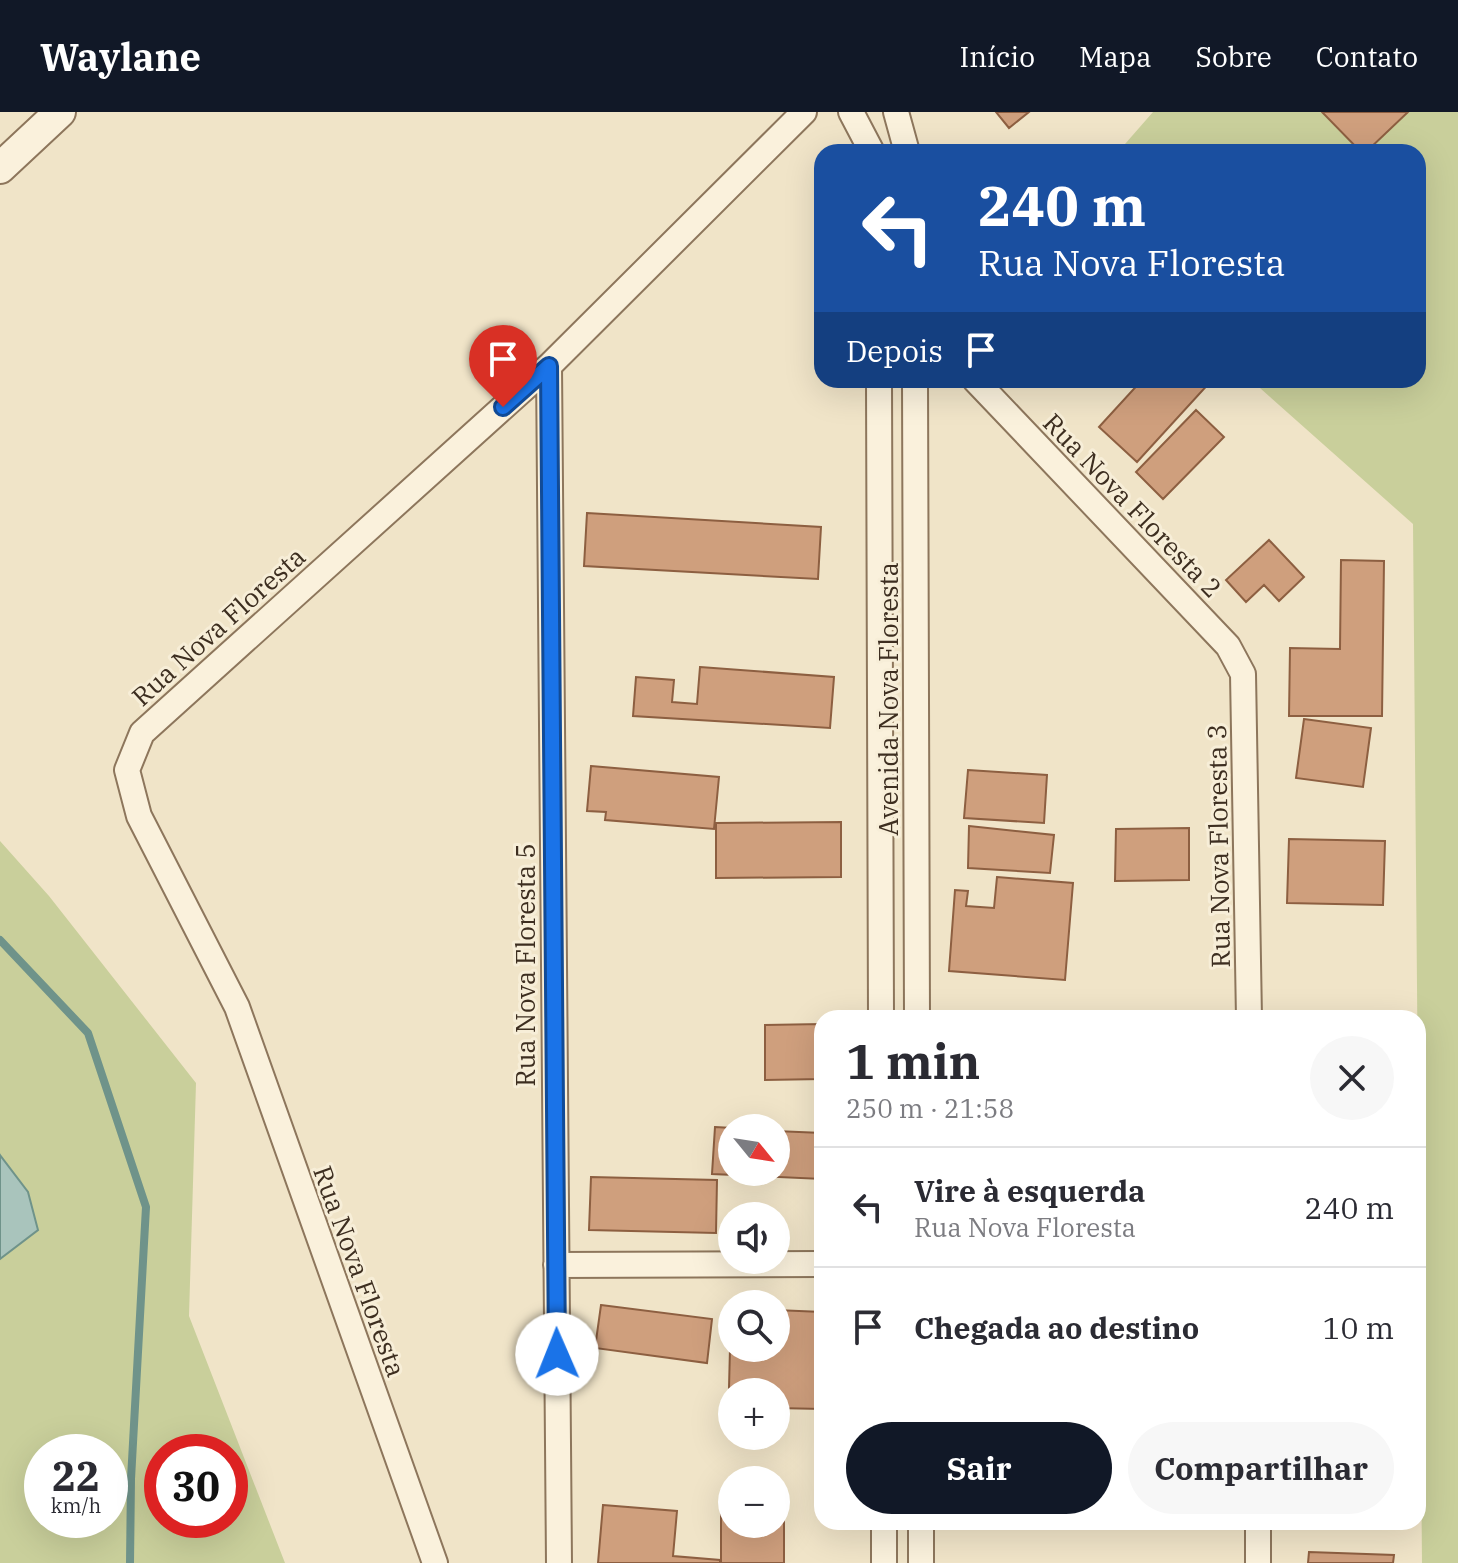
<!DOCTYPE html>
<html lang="pt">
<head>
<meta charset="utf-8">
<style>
	:root { --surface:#fff; --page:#f7f7f7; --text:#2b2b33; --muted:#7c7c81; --line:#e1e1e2; --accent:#111827 }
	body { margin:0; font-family:"IBM Plex Serif",serif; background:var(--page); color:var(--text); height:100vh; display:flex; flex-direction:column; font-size:30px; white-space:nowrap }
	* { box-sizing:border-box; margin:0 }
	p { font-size:26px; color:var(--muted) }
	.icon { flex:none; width:44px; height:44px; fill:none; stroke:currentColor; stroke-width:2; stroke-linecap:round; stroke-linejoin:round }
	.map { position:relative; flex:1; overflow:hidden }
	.drawer { position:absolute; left:814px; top:898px; width:612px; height:520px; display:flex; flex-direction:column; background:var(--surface); border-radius:24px; box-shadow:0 8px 32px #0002 }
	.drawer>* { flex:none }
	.hud { position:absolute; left:814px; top:32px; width:612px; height:244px; border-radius:24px; box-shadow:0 8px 32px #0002; background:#1a4fa0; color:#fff; overflow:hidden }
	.needle { width:52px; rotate:120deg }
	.controls { position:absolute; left:718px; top:1002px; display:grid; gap:16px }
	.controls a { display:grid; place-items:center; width:72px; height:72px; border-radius:50%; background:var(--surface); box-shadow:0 8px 32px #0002; font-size:40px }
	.speed { position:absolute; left:24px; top:1322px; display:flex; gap:16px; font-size:40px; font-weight:700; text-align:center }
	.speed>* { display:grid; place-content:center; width:104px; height:104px; border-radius:50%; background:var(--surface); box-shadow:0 8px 32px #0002; line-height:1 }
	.speed small { font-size:20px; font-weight:400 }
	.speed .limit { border:12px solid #d22; background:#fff; color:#111 }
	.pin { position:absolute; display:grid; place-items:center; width:68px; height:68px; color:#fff; margin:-82px -34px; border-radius:50% 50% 50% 0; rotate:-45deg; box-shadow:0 0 8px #0007 }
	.pin .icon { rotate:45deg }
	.me { position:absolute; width:88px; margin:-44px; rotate:359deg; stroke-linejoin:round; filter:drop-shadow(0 0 6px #0008) }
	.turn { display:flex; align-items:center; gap:28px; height:168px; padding:0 32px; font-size:36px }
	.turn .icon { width:104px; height:104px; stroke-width:2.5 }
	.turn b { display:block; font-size:56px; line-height:68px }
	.then { display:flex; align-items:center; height:76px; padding:0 32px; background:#0003; gap:16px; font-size:30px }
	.round { display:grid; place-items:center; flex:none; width:84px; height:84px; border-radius:42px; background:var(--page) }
	.summary { display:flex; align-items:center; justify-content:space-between; height:136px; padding:0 32px }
	h1 { font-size:48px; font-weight:700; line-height:60px }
	.cta { display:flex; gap:16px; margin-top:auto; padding:16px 32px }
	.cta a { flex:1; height:92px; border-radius:48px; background:var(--accent); color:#fff; font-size:32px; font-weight:700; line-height:92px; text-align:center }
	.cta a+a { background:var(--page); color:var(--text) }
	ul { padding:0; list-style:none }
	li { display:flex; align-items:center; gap:24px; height:120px; padding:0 32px; border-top:2px solid var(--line) }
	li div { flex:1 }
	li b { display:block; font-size:30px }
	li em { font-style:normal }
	header { display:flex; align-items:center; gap:48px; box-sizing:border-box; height:112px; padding:0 40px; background:var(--accent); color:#fff }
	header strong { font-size:38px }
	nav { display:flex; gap:44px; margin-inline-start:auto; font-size:28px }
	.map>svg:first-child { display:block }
	.green { fill:#c9cf9b; fill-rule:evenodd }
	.water { fill:#a9c4bc; stroke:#6f938a; stroke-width:2 }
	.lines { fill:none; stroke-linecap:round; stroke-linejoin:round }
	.stream { stroke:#6f938a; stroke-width:8 }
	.building { fill:#cf9f7d; stroke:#8d5f41; stroke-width:2 }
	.minor-casing { stroke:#8d765c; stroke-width:28 }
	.tertiary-casing { stroke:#8d765c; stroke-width:34 }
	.minor { stroke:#faf1dc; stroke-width:24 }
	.tertiary { stroke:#faf1dc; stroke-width:30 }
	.route-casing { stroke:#114b97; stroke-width:20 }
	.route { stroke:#1a73e8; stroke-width:14 }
	.labels { text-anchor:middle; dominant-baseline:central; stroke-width:6; stroke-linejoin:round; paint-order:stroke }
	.street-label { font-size:26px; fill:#3d2e20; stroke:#f7eed8 }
</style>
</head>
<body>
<header>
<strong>Waylane</strong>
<nav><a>Início</a><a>Mapa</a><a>Sobre</a><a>Contato</a></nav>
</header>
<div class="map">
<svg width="1458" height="1451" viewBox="0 0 1458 1451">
	<rect width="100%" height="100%" fill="#f0e4c8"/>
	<path class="green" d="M1153,0h169l39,40h-243z
		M1408,0h50v1451h-36l-9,-1039 -162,-144h167v-228h-52z
		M0,729l49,55 147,187 -7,233 96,247h-285zM42,1340h68v68h-68zM162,1340h68v68h-68z"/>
	<path class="water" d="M0,1043l28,37 10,38 -38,29z"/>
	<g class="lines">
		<path class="stream" d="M0,828l88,93 58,174 -15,272 -1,84"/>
	</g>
	<path class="building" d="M996,0h33l-20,16z
		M1322,0h86l-42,40h-5z
		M1142,268h70l-75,82 -38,-35z
		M1196,298l28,27 -61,62 -27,-27z
		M587,401l234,14 -3,52 -234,-13z
		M1269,428l35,37 -25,24 -15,-16 -18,17 -20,-22z
		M1341,448l43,1 -2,155h-93l1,-68 50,1z
		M700,555l134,10 -4,51 -197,-12 3,-39 38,3 -2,22 25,2z
		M1304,607l67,9 -8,59 -67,-9z
		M591,654l128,11 -5,52 -109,-9 1,-8 -19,-1z
		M968,658l79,5 -3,48 -80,-5z
		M841,710v55l-125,1v-55z
		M969,714l85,9 -4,38 -82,-5z
		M1189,716v52l-74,1 1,-52z
		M1289,727l96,2 -2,64 -96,-2z
		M997,765l76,6 -8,97 -116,-9 6,-81 13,1 -2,15 28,2z
		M822,912v55l-57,1v-55z
		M715,1015l17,1v44h44v-41l46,2v46l-110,-5z
		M591,1065l126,3 -1,53 -127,-3z
		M601,1193l111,14 -5,44 -112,-15z
		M731,1197l1,39h44v-38l46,2v97l-46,-1v-16l-47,-4z
		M603,1393l74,6 -4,45 47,4v3h-122z
		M732,1399v13h44v-13h8v52h-63v-51z
		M1309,1440l85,3 -1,8h-85z"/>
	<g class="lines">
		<defs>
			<path id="minor" d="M851,0l21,40
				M896,0l11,40
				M549,254l10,1197
				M879,268l2,638
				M915,268l2,638
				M975,268l253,266 15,28 6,344
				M556,1153l266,-1
				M884,1410v41
				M921,1410v41
				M1258,1410v41
				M435,1451l-198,-556 -98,-191 -12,-46 15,-37 407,-367 255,-254"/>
			<path id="tertiary" d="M0,56l60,-56"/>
		</defs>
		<use href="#minor" class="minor-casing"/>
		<use href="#tertiary" class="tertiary-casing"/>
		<use href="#minor" class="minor"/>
		<use href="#tertiary" class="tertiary"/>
	</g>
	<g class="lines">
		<defs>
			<path id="route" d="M503,295l46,-41 8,988"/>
		</defs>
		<use href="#route" class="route-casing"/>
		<use href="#route" class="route"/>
	</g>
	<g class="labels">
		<g class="street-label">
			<text transform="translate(1133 393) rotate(46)">Rua Nova Floresta 2</text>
			<text transform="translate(218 514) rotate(-42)">Rua Nova Floresta</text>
			<text transform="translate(888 587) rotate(-90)">Avenida Nova Floresta</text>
			<text transform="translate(1218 734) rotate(-91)">Rua Nova Floresta 3</text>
			<text transform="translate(525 853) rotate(-90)">Rua Nova Floresta 5</text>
			<text transform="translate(360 1159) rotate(70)">Rua Nova Floresta</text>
		</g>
	</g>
</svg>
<div class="controls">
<a><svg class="needle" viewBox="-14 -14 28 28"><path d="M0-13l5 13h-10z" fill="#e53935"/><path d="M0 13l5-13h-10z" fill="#7c7c81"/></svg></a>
<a><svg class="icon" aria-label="sound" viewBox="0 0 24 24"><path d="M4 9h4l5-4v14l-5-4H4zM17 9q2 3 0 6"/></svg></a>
<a><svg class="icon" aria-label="search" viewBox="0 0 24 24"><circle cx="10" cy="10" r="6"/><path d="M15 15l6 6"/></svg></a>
<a>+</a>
<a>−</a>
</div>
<div class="speed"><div>22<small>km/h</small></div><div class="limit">30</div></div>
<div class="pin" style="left:503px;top:295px;background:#d93025"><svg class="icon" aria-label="arrive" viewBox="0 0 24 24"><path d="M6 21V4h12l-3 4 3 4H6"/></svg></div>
<svg class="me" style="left:557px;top:1242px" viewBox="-20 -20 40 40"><circle r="19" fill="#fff"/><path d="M0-13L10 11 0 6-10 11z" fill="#1a73e8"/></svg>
<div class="hud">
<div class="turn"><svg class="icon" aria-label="left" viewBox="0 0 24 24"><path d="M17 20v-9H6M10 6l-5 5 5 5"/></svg><div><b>240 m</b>Rua Nova Floresta</div></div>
<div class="then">Depois<svg class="icon" aria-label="arrive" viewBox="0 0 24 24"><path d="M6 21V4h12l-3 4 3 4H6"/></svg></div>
</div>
<section class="drawer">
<div class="summary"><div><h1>1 min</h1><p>250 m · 21:58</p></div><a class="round"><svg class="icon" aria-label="close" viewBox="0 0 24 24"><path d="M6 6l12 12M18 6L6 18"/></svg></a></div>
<ul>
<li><svg class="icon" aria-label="left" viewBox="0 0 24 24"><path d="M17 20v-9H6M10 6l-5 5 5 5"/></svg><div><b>Vire à esquerda</b><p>Rua Nova Floresta</p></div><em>240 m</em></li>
<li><svg class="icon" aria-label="arrive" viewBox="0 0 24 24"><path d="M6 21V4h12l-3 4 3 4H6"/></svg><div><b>Chegada ao destino</b></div><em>10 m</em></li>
</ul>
<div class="cta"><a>Sair</a><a>Compartilhar</a></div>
</section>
</div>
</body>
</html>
